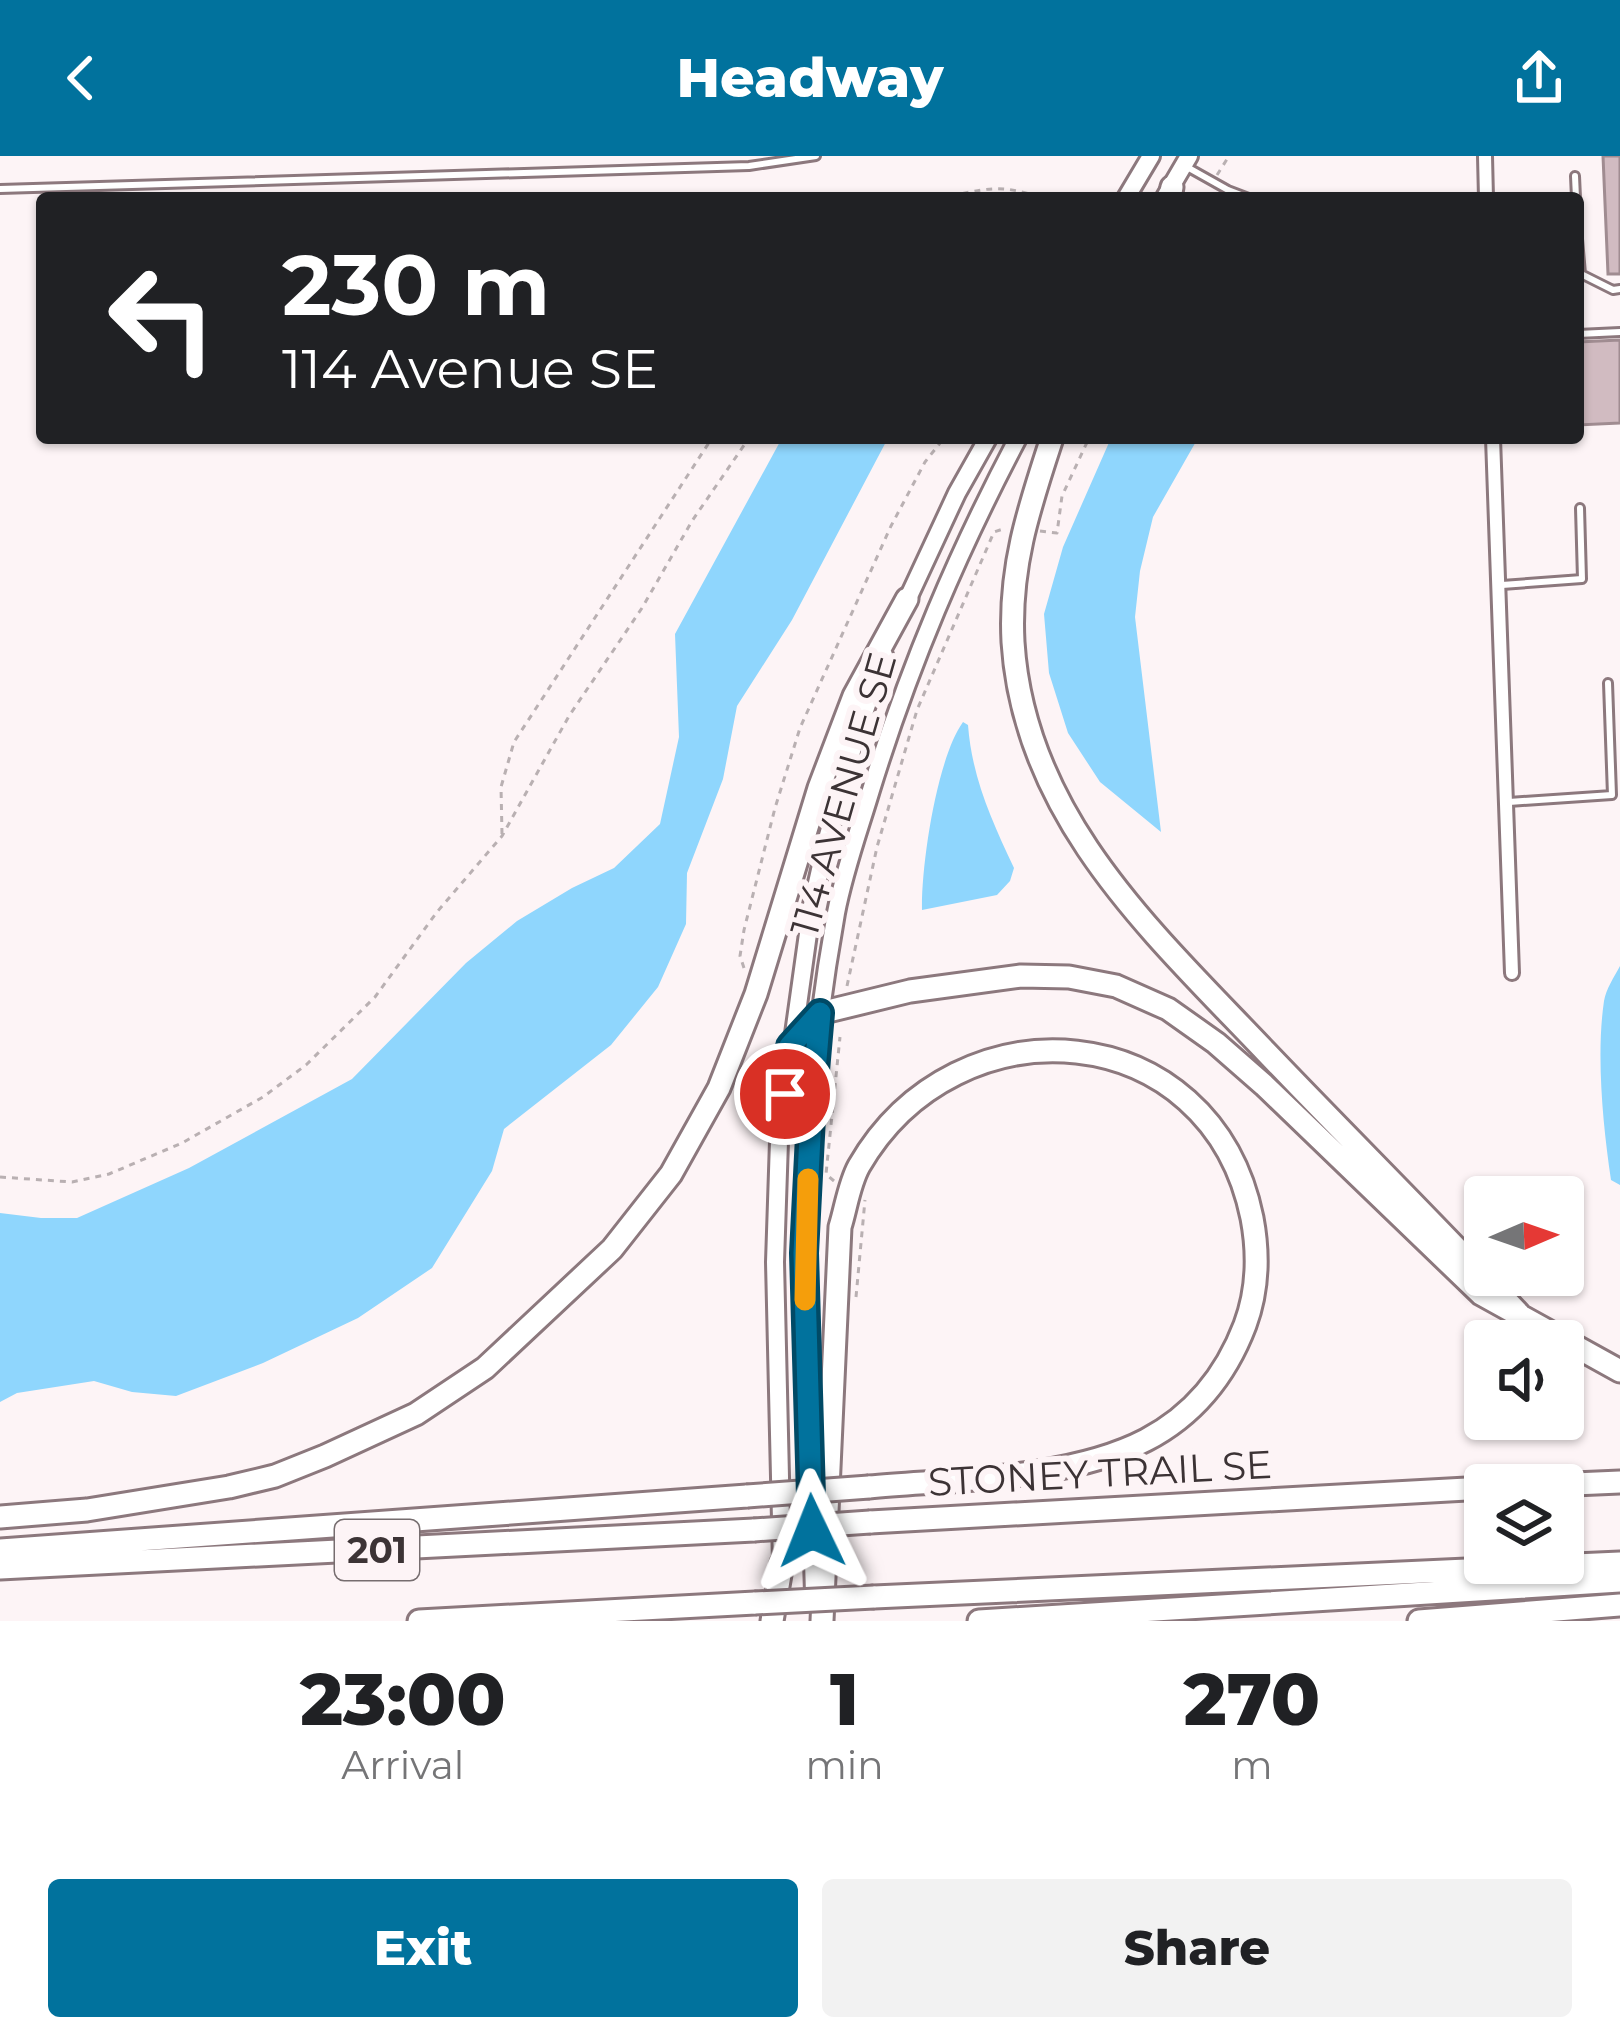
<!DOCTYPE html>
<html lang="en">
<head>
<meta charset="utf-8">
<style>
	:root { --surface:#fff; --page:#f2f2f2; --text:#202124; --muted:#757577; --accent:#01729d }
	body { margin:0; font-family:Montserrat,sans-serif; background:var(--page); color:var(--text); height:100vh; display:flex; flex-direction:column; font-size:45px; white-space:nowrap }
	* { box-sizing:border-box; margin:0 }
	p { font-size:39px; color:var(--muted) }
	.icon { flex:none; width:66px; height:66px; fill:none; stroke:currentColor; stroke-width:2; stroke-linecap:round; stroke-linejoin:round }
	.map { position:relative; height:1465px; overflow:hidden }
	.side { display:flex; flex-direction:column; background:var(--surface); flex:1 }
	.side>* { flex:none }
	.guide { position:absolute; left:36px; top:36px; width:1548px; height:252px; border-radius:12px; box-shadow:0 3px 9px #0004; background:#202124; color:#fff; overflow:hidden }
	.needle { width:78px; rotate:88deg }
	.tools { position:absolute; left:1464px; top:1020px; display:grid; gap:24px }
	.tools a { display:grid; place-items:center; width:120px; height:120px; border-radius:12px; background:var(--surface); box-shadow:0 3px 9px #0004; font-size:60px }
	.pin { position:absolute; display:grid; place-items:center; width:102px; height:102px; color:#fff; margin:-51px; border:6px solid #fff; border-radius:50%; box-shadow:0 3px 12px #0007 }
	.me { position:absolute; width:132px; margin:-66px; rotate:358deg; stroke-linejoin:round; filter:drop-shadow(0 0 9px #0008) }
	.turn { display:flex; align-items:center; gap:42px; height:252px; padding:0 48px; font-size:54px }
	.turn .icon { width:156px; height:156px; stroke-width:2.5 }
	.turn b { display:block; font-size:84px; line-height:102px }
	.eta { display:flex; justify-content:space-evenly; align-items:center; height:204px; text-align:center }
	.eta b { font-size:72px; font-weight:800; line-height:84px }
	.button { display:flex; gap:24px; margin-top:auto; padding:24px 48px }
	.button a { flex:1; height:138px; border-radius:12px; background:var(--accent); color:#fff; font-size:48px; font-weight:800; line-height:138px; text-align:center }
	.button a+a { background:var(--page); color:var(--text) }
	header { display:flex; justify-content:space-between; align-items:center; height:156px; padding:0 48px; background:var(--accent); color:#fff; font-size:54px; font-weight:800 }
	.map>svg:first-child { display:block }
	.water { fill:#8fd6fd }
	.building { fill:#d1bbc1; stroke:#a08c91; stroke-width:3 }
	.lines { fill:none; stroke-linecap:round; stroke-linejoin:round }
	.service-casing { stroke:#8c787d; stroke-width:12 }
	.minor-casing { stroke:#8c787d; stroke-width:18 }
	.secondary-casing { stroke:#8c787d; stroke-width:22 }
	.motorway-casing { stroke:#8c787d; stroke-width:27 }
	.path { stroke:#b9b0b2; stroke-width:3; stroke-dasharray:6 6; stroke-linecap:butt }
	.service { stroke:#fff; stroke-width:6 }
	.minor { stroke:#fff; stroke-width:12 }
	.secondary { stroke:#fff; stroke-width:16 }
	.motorway { stroke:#fff; stroke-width:21 }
	.motorway-bridge-casing { stroke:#8c787d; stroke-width:27; stroke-linecap:butt }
	.motorway-bridge { stroke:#fff; stroke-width:21 }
	.route-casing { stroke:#014a66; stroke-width:30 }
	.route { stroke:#01729d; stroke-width:21 }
	.slow { stroke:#f59e0b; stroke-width:21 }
	.labels { text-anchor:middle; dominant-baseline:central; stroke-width:12; stroke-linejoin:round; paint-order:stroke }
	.shield { fill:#fdf4f6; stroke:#766d6f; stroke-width:3 }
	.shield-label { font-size:36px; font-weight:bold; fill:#3c3335 }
	.street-label { font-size:39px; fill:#3c3335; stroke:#fdf4f6 }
</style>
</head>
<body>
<header><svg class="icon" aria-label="back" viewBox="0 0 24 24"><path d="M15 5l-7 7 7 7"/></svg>Headway<svg class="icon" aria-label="share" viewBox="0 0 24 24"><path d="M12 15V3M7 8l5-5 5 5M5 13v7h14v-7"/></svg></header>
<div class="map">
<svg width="1620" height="1465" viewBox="0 0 1620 1465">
	<rect width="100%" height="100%" fill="#fdf4f6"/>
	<path class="water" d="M782,282h106l-96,182 -55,86 -14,73 -36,94 -1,51 -28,63 -47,58 -107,84 -12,42 -60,97 -74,50 -95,45 -87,33 -44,-4 -38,-11 -77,12 -17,9v-189l41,5h36l112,-50 163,-89 114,-116 51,-42 55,-33 42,-20 46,-44 19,-87 -4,-103z
		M1111,282h87l-45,79 -13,54 -5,46 26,215 -61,-50 -32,-49 -19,-60 -5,-59 19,-67z
		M963,566l5,3c4,53 24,96 46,143l-4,13 -13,14 -75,15c-1,-45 15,-152 41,-188z
		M1620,810v219l-9,-5c-8,-54 -15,-125 -7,-179 2,-12 10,-24 16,-35z"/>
	<path class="building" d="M1603,0h17v118h-12z
		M1620,184v83l-42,2v-83z"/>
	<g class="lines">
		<defs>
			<path id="service" d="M1187,11l41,23 21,8
				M1575,20l1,22
				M0,33l749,-23 67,-10
				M1578,83l3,35 32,16 7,-1
				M1578,178l42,-2
				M1502,429l80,-6 -2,-71
				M1509,646l103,-7 -4,-112"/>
			<path id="minor" d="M1485,0l1,42
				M1493,282l19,535"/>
			<path id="secondary" d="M1165,41l24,-41
				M1126,42l25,-42
				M903,453l54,-116 31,-55
				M782,1407l-7,-301 4,-121 33,-236 15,-66 29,-102 28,-82
				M814,1438c-3,-112 -9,-225 -10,-337 0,-115 12,-232 32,-344 8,-42 23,-83 35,-123 39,-126 86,-236 147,-352"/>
			<path id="motorway" d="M1170,42l2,-11
				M1052,282c-23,70 -43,129 -39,204 11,175 140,291 253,410 83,87 170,173 253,262
				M791,890l29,-33 90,-22 111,-15 48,1 47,9 52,23 48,34 48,42 217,209 139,77
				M1551,1329l69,-3
				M0,1361l87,-7 142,-23 46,-11 50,-20 91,-42 69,-46 127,-119 59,-75 48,-86 37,-94 63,-206 35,-92 53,-97
				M870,1366l615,-34
				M0,1394l747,-54
				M0,1412l754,-38
				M874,1441l746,-34
				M419,1465l336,-18
				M772,1465l10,-58
				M822,1465l18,-394c6,-19 9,-43 19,-61 98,-170 352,-151 393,52 7,37 6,72 -7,107 -19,50 -51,90 -99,115 -77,40 -191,39 -277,47
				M979,1465l641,-40
				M1419,1465l201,-16"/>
		</defs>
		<use href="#service" class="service-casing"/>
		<use href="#minor" class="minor-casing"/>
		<use href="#secondary" class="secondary-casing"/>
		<use href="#motorway" class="motorway-casing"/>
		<path class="path" d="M1217,19l12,-19
			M939,42c45,-8 58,-16 103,0
			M1040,375l17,2 5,-37 27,-58
			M502,678l-1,-47 13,-45 198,-304
			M744,812l-4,-12 4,-26 31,-122 25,-80 91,-202 34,-64 19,-24
			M847,830l30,-139 40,-137 77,-178 9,-3
			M0,1021l72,5 37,-8 73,-31 81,-46 43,-32 69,-68 62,-85 65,-76 67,-120 73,-108 50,-87 57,-83
			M834,1025l-8,-7 14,-137
			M856,1141l9,-97"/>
		<use href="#service" class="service"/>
		<use href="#minor" class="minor"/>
		<use href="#secondary" class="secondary"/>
		<use href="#motorway" class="motorway"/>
		<defs>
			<path id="motorway-bridge" d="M747,1340l122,-9
				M754,1374l116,-8
				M755,1447l119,-6"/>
		</defs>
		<use href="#motorway-bridge" class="motorway-bridge-casing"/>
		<use href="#motorway-bridge" class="motorway-bridge"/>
	</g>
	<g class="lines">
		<defs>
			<path id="route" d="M785,938l5,-48 30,-33 -9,104 -7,136 8,278"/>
		</defs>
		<use href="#route" class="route-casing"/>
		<use href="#route" class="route"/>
		<path class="slow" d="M805,1144l3,-121"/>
	</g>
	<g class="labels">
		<rect class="shield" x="335" y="1364" width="84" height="60" rx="9"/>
		<g class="shield-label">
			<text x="377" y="1394">201</text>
		</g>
		<g class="street-label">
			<text transform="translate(843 638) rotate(-74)">114 AVENUE SE</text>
			<text transform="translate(1100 1317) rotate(-3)">STONEY TRAIL SE</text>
		</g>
	</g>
</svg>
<div class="tools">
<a><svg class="needle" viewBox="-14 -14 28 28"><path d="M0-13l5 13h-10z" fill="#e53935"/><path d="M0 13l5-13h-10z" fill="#757577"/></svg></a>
<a><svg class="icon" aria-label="sound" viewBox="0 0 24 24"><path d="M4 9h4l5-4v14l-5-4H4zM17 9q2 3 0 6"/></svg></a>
<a><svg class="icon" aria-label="layers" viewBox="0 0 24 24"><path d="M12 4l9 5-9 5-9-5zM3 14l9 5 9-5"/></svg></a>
</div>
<div class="pin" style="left:785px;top:938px;background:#d93025"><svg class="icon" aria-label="arrive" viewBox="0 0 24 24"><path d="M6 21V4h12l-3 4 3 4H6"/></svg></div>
<svg class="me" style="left:812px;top:1375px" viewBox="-20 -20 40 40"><path d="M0-17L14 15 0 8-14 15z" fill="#01729d" stroke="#fff" stroke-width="4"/></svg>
<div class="guide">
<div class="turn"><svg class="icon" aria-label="left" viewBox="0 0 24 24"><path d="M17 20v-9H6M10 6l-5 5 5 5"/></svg><div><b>230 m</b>114 Avenue SE</div></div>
</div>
</div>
<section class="side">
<div class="eta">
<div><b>23:00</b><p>Arrival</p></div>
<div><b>1</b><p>min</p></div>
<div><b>270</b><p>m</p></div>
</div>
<div class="button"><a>Exit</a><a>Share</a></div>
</section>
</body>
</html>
